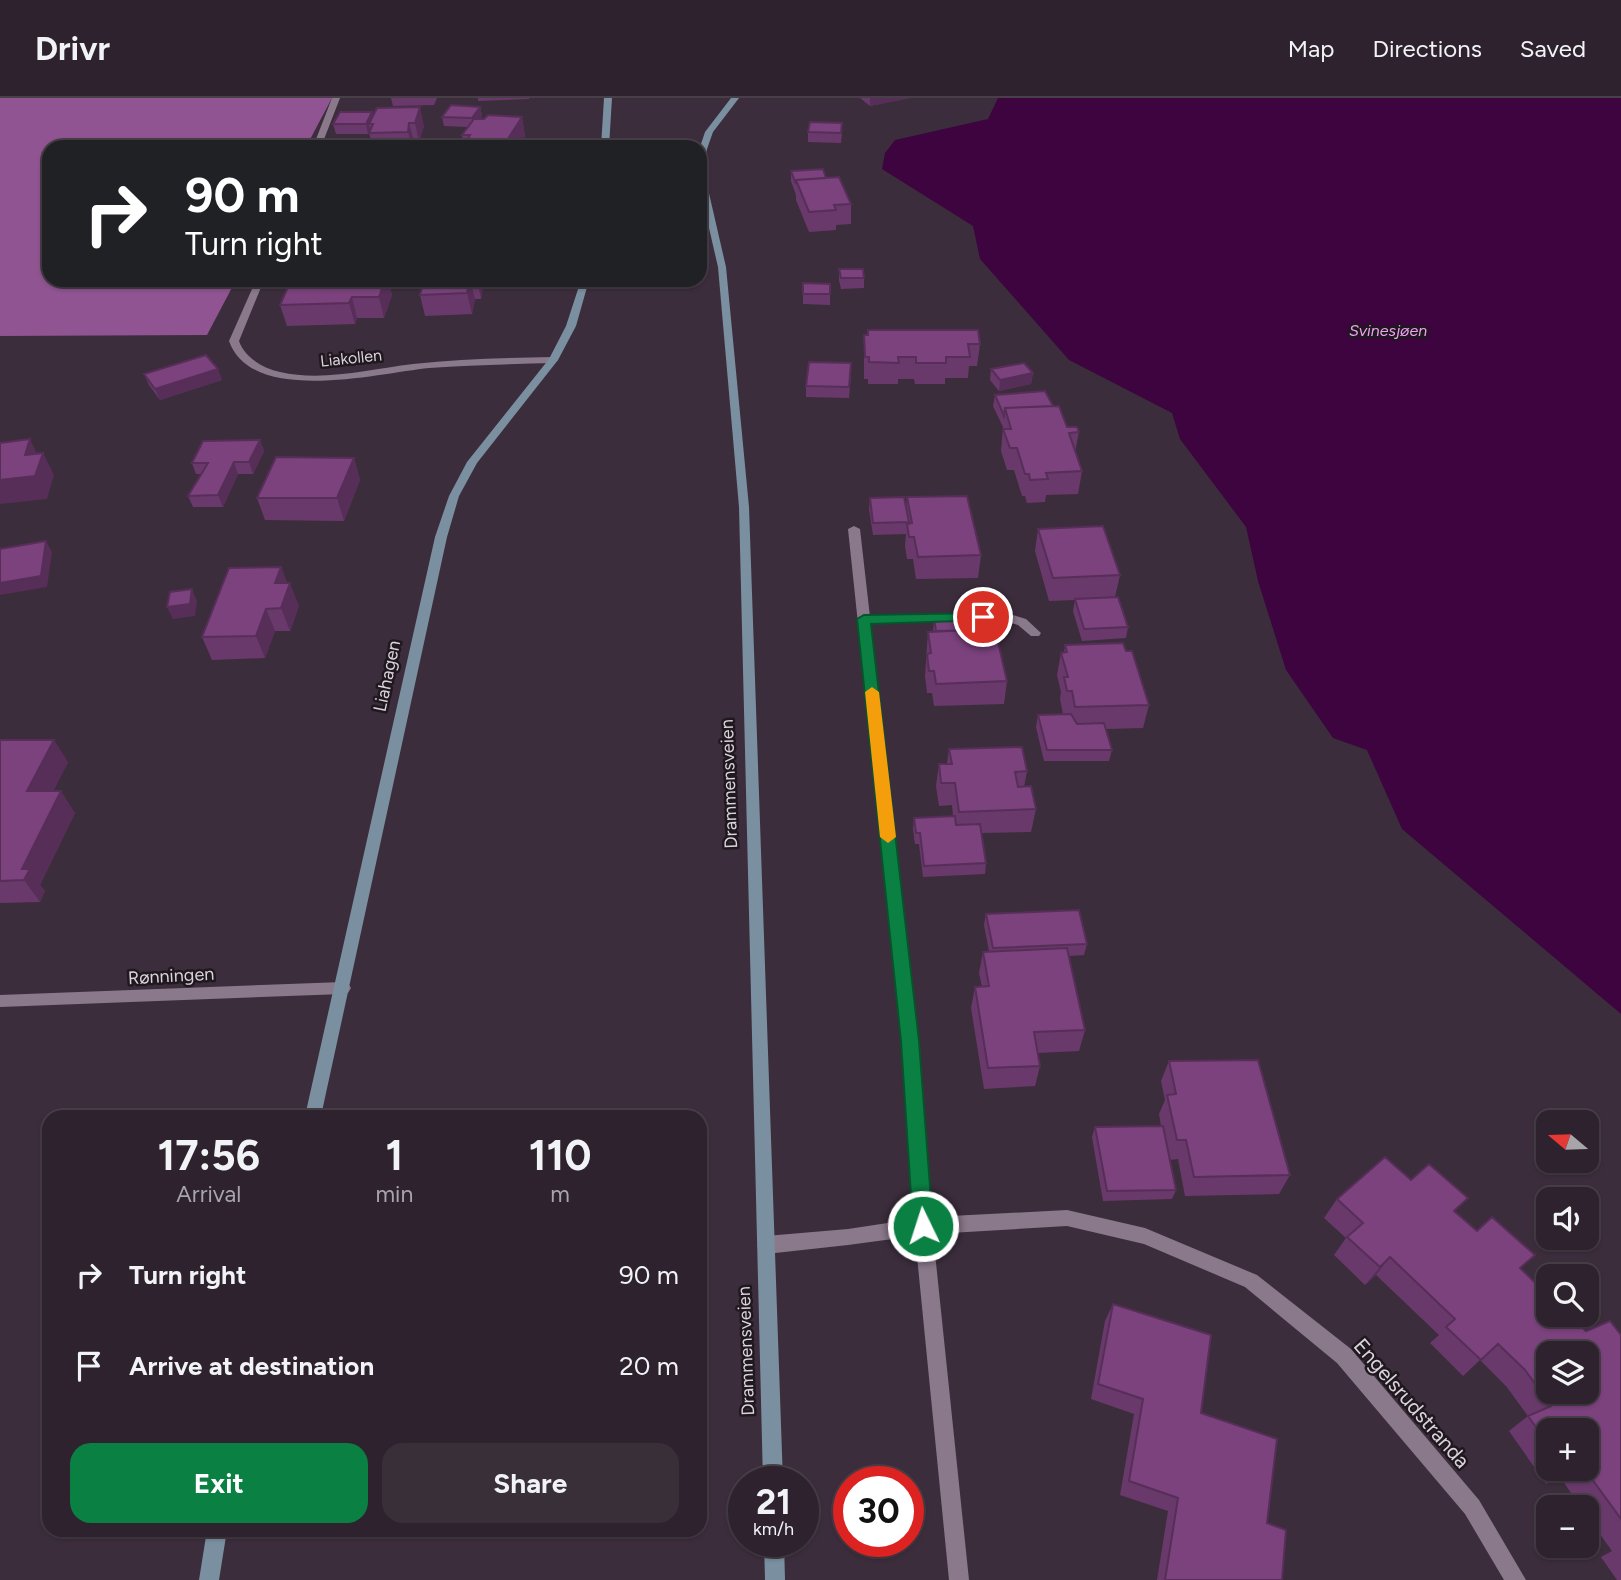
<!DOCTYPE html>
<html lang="en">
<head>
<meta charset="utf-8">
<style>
	:root { --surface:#2d222d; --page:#392f39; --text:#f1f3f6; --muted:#a7a4aa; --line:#483f49; --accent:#0b8043 }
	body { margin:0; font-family:Figtree,sans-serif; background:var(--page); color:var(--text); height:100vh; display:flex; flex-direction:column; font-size:26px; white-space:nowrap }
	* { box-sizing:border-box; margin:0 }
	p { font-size:23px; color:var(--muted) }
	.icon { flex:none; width:38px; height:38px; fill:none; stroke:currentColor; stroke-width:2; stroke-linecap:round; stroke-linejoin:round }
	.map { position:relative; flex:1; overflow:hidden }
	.drawer { position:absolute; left:42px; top:1012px; width:665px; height:427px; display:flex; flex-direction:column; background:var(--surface); border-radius:21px; box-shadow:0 2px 5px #0004,0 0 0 2px var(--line) }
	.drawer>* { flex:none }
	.top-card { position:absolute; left:42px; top:42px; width:665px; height:147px; border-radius:21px; box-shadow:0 2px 5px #0004,0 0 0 2px var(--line); background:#202124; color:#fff; overflow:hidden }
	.needle { width:46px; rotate:289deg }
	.fabs { position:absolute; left:1536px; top:1012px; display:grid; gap:14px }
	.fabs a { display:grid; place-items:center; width:63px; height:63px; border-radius:14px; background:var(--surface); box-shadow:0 2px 5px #0004,0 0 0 2px var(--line); font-size:35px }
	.speed { position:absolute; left:728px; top:1368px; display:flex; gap:14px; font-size:35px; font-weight:700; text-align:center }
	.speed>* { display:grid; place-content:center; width:91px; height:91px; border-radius:50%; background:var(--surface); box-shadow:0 2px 5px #0004,0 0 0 2px var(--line); line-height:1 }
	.speed small { font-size:18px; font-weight:400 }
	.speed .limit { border:10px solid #d22; background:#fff; color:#111 }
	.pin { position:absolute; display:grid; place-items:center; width:60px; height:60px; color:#fff; margin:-30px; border:4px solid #fff; border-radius:50%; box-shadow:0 2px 7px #0007 }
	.me { position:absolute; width:77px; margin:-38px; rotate:356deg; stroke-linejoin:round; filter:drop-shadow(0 0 5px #0008) }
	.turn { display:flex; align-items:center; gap:24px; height:147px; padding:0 28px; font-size:32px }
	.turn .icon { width:91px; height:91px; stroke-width:2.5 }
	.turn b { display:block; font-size:49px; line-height:60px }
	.eta { display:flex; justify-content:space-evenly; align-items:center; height:119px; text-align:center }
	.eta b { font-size:42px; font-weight:700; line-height:49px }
	.action { display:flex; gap:14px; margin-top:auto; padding:14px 28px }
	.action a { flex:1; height:80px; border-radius:21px; background:var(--accent); color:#fff; font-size:28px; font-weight:700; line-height:80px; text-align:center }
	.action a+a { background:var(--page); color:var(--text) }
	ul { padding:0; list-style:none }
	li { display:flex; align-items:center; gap:21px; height:91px; padding:0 28px }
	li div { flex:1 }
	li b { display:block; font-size:26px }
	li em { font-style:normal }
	header { display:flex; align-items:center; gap:42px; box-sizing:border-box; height:98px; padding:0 35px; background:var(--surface); border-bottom:2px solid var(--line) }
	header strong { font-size:33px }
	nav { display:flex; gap:38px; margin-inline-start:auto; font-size:24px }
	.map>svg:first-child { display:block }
	.forest { fill:#8f5491 }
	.water { fill:#3d0440 }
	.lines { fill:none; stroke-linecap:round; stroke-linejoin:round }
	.service { fill:#8a798a; fill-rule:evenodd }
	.minor { fill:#8a798a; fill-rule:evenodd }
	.secondary { fill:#7a90a0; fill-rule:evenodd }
	.wall { fill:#6a396c; fill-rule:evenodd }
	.shaded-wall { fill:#562e58 }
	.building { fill:#7b427d; stroke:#562e58; stroke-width:2; fill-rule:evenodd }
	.route { fill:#0b8043; stroke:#07532c; stroke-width:2 }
	.slow { fill:#f59e0b }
	.labels { text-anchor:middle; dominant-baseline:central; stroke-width:5; stroke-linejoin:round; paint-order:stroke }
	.far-water-label { font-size:16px; font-style:italic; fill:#f2a0f4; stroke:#1f181f }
	.far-street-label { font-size:16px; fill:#dbd2db; stroke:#1f181f }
	.street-label { font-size:18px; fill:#dbd2db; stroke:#1f181f }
	.near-street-label { font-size:21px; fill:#dbd2db; stroke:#1f181f }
</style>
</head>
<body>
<header>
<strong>Drivr</strong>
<nav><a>Map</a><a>Directions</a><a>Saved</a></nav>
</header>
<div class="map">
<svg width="1621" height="1482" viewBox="0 0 1621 1482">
	<rect width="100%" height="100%" fill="#3c2d3c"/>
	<path class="forest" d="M0,0h332l-26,49h-257v133h187l-29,55 -207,1z"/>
	<path class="water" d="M998,0h623v916l-219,-185 -35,-79 -34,-12 -47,-68 -28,-89 -12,-54 -66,-88 -8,-26 -103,-53 -89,-101 -7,-33 -91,-57 3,-16 10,-13 93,-21z"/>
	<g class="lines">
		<path class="service" d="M1006,515l20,6 15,14 -2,3h-8l-13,-11 -13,-4 -141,2 -6,-4 6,-4z"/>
		<path class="minor" d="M332,0h8l-19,49h-8z
			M256,182h8l-25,61c6,17 24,27 41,31 43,10 90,-3 133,-8 47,-5 93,-6 140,-7l5,3 -5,3c-41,1 -83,2 -124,5 -50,5 -177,38 -200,-27z
			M854,428l6,3 58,511 13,177 136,-7 78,18 112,47 94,74 128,151 47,80h-22l-39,-66 -128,-151 -92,-76 -101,-43 -77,-18 -134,8 36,346h-20l-34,-344 -67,9 -82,9 -6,-3 -3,-6 3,-6 6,-3 82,-7 66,-10 -12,-179 -54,-511z
			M343,884l5,1 3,5 -3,5 -5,1 -343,13v-12z"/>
		<path class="secondary" d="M604,0h8l-3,49h-8z
			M731,0h8l-26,34 -6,17 -2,27 21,91 23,240 34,975h-20l-24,-975 -21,-240 -18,-78v-42l5,-15z
			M581,182h8l-13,46 -18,34 -81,103 -18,33 -12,41 -126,579h-16l130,-579 14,-41 18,-34 82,-103 17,-33z
			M207,1432h20l-8,50h-20z
			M764,1444h20l1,38h-20z"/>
	</g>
	<path class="wall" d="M391,0h46l-3,7 -41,1z
		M478,0h51v1l-51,2z
		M860,0h50l-40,8z
		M480,9l2,9 -2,3 42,-2 3,19 -7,11h-54l-2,-12 5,-8 -23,-1 -2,-9z
		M377,10l47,18 -5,16h-5l-1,5h-40l-4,-14 1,-3 -2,4h-32l-3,-10 40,-9z
		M808,34l34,1 -1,10 -33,-1z
		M791,73l35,7 25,26v20l-15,1v5l-27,2 -13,-32v-5l-5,-14z
		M839,171l25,9v10l-23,1 -2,-9z
		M420,182h64l-3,19h-6l-3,15 -47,2 -5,-21 2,-8z
		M830,186v21l-27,-1v-10z
		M390,190l2,7 -8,23h-27l-2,6 -68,2 -7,-21z
		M864,237l116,9 -3,22h-8l-1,12h-23v6h-30l-1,-5h-16v5h-30v-5h-4z
		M991,271l42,4 -2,11 -32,7 -9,-11z
		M144,276l78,6 -62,20 -11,-15z
		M851,276l-2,24 -43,-1v-11z
		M995,297l58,11 14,21 12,5 -4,20 7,19 -4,23 -32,1 -1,7 -18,1 -2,-7h-3l-8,-26h-7l-6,-19 2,-24 -10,-21z
		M260,342l4,11 -11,23h-15l-15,33h-30l-5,-11 13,-22h-5l-4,-11z
		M354,360l6,22 -16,41 -79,-1 -8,-22z
		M907,399l74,58 -3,23 -62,1 -3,-20h-6l-2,-13 1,-12 -33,1 -4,-26 1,-11 36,12z
		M1038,431l82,46 -5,22 13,30 -2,11 -44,3 -9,-30 2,-11 -26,1 -14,-50z
		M281,469l6,16 12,23 -9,25h-15l-10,27 -53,2 -10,-23z
		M934,521l48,11 25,51 -3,23 -70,2 -2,-13h-5l-2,-17 3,-44 5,-1z
		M1065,547l84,60 -6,23 -37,1 6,21 -3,11h-65l-8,-34 2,-12 25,-1 -3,-15 1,-7 -4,-17 4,-22h3z
		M0,642l68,22 -15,29 22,22 -35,72 5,6 -5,11 -40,1z
		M949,651l78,22 -3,16 12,22 -5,23 -50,1 5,30 -1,11 -62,3 -4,-33h-4l-2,-15 1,-11 39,-2 -1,-11 -13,1 -3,-20 3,-22h8z
		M986,816l101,30 -3,11 -15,1 16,74 -6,21 -42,2 3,13 -5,20 -51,3 -13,-81 4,-21h7l-3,-14 4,-21 6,-1 -5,-26z
		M1169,963l121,114 -11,19 -94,2 -7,-37 -8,1 6,30 -4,9 -69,2 -11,-64 3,-10 66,-1 -2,-12 6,-14 -4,-19z
		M1411,1082l45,32 65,57 65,62 35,4v245h-4l-16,-23 11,-6 -25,-35v-9h-6l-21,-30 -14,7 -37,-53 19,-15 -22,-30 -26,-26 -17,16 -33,-33 9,-8 -63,-60 -11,10 -31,-30 12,-17 -22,-20 13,-19zM1549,1332l38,38h-38z
		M1113,1206l88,109 66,110 15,57h-125l11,-69 -48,-16 14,-81 -43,-15 14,-78z"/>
	<path class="shaded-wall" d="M870,0h40l-40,8z
		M420,9l4,19 -5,16 -4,-19z
		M480,9l2,9 -8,12 -2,-10z
		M372,14l3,10 -6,2 1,6 -2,4 -2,-10z
		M522,19l3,19 -7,11h-11l-1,-5z
		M409,25l5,19 -1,5h-1l-4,-15z
		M383,182h11l-4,8 2,7 -8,23 -5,-21z
		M470,182l5,19 -3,15 -5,-21z
		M477,182h7l-3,19z
		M352,199l5,21 -2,6 -6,-21z
		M218,271l4,11 -62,20 -5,-11z
		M1033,275l-2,11 -32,7 1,-11z
		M30,341l10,21 3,-7 11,22 -7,24 -47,5v-24l25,-25z
		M260,342l4,11 -11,23 -4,-12z
		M354,360l6,22 -16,41 -7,-23z
		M234,364l4,12 -15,33 -5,-12z
		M46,443l6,11 -5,35 -47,8v-12z
		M281,469l8,20 1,-4 9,23 -9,25 -9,-23 -6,-25z
		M192,491l5,12 -2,15 -22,3 -6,-12z
		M266,511l9,22 -10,27 -9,-22z
		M54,642l14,22 -26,52 -15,-23z
		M61,693l14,22 -35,72 5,6 -5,11 -16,-22 -2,-11z
		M1390,1159l-14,18 -11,10 15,-18z
		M1570,1370h4l-14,9 -14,7z"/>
	<path class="building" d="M451,7l29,2 -8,11 -30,-1z
		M420,9l-5,16h-6l-1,9 -39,1 4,-9h-4l8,-16z
		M340,14h32l-6,12h-33z
		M488,17l34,2 -16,25 -39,-2 3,-5h-8l12,-16h10z
		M810,24l32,1 -1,10 -33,-1z
		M823,71l3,9 -30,2v4l-5,-13z
		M839,79l12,27 -17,1 2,5 -27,2 -13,-32z
		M839,171h24l1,9h-23z
		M291,182h94l-6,17h-27l-3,6 -69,2z
		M424,182h46l-3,13 -47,2z
		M803,185l27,1v10h-27z
		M868,232h110l2,14h-12l2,13h-24v6h-30v-6h-18l1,6 -30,-1v-5h-4l-1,-22h4z
		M206,257l12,14 -63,20 -11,-15z
		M809,264l42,1 -2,24 -43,-1z
		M1024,265l9,10 -33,7 -9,-11z
		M1045,293l8,15 -48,2 -1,8 -9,-21z
		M1059,308l8,21h10l2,5 -10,1 13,38 -36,2 2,6 -18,1 -1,-6h-4l-8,-26h-7l-7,-19h8l-6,-21z
		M30,341l-5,16 18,-2 -8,23 -35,4v-37z
		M260,342l-11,22h-15l-16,33 -30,1 20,-33h-16l11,-22z
		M276,359l78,1 -17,40h-80z
		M967,398l14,59 -63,2 -4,-20h-5l-2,-13 5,-1 -5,-26z
		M904,399l5,25 -36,1 -3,-25z
		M1103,428l17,49 -67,3 -15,-49z
		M46,443l-5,35 -41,7v-34z
		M281,469l-6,16h15l-9,25 -15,1 -10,27 -54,1 27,-69z
		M192,491l-2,15 -23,3 3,-15z
		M1118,499l10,30 -44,2 -9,-30z
		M979,520l3,12 -46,1 -2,-12z
		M995,531l12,52 -71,3 -2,-13h-5l-2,-17 4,-1 -3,-21z
		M1123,545l3,8h6l17,54 -74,2 -3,-16h-5l-3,-14h4l-7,-24 6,-1 -2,-7z
		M1071,616l6,10 27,-1 8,27h-65l-9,-35z
		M0,642h54l-27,51h34l-39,78h8l-6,11 -24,1z
		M1022,649l5,24 -12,1 3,15 13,-1 5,23 -77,3 -4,-29h-14l-2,-19h13l-3,-15z
		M955,718l1,9 24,-1 6,39 -62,3 -4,-33h-4l-2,-15z
		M1079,812l8,34 -94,4 -7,-34z
		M1067,850l18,82 -51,2 6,34 -52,2 -13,-81 14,-1 -6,-34z
		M1258,962l32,115 -96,2 -8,-37h-9l-10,-45 9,-1 -7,-33z
		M1163,1028l13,64 -69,1 -12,-64z
		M1385,1059l26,23 18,-16 39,34 -14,13 23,20 15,-14 43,38 -15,13 29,28v18h19l18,17 24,-10 11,14v184l-37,-51h3v-38h-38v15l-21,-29 23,-10 -26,-36 -27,-26 -17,16 -35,-33 9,-8 -65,-62 -10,10 -33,-30 16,-14 -26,-24zM1549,1255h38v38h-38z
		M1113,1206l98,31 -10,78 76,26 -10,84 19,7 -4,50h-117l13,-82 -49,-17 14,-82 -45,-15z"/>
	<path class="route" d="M983,515l7,4 -2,3 -117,4 48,417 14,185 -3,7 -7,3 -7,-3 -3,-7 -12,-185 -44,-422 7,-4z"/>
	<path class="slow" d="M872,589l7,5 17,145 -8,6 -8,-6 -15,-145z"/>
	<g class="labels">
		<g class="far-water-label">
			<text x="1388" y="232">Svinesjøen</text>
		</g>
		<g class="far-street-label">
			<text transform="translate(351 260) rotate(-6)">Liakollen</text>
		</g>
		<g class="street-label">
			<text transform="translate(387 578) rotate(-78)">Liahagen</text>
			<text transform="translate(729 686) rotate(-92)">Drammensveien</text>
			<text transform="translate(171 878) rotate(-3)">Rønningen</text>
			<text transform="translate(746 1253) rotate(-92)">Drammensveien</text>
		</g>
		<g class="near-street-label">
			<text transform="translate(1412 1305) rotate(49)">Engelsrudstranda</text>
		</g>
	</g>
</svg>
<div class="fabs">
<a><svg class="needle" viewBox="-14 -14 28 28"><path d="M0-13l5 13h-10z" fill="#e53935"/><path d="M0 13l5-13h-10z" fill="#a7a4aa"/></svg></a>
<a><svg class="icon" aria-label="sound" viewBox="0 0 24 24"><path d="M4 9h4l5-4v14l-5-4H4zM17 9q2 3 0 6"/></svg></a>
<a><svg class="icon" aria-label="search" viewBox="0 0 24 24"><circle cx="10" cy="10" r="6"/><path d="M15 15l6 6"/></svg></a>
<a><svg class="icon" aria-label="layers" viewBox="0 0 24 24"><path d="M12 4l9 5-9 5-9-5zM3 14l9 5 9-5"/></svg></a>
<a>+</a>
<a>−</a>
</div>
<div class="speed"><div>21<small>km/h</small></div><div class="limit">30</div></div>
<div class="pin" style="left:983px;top:519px;background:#d93025"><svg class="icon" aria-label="arrive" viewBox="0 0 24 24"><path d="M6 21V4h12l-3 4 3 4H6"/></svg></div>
<svg class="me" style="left:923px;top:1128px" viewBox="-20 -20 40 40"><circle r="17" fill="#0b8043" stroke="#fff" stroke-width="3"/><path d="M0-11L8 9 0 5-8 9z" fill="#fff"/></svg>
<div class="top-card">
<div class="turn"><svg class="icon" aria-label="right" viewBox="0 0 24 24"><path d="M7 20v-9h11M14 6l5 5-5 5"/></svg><div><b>90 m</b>Turn right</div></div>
</div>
<section class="drawer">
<div class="eta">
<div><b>17:56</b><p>Arrival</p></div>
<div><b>1</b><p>min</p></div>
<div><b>110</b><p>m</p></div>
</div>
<ul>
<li><svg class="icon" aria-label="right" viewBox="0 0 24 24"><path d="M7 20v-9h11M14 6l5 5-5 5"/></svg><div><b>Turn right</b></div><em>90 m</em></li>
<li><svg class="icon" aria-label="arrive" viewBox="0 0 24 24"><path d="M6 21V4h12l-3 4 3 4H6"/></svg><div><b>Arrive at destination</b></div><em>20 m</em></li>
</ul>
<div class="action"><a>Exit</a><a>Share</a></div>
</section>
</div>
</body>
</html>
